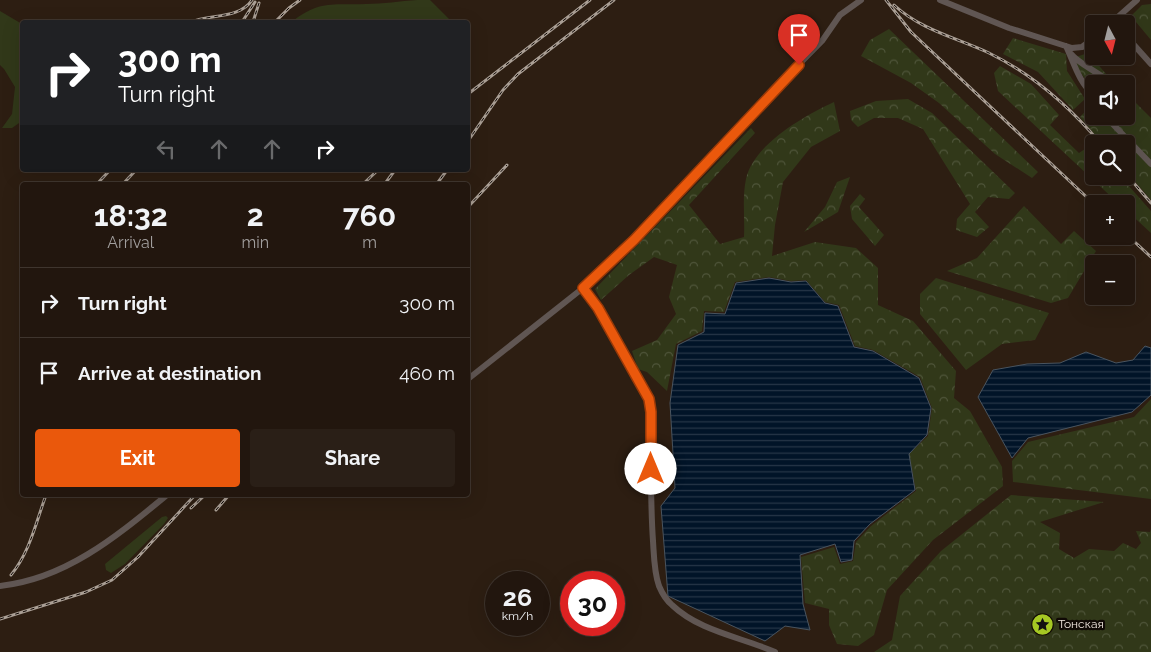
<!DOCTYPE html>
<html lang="en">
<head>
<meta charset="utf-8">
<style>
	:root { --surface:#22160e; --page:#2a1f17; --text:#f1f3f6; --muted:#a29f9e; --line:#3f352e; --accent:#ea580c }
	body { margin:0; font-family:Raleway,sans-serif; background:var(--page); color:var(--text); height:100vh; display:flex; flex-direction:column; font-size:19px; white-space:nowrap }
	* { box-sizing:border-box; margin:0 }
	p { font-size:16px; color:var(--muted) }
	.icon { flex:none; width:28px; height:28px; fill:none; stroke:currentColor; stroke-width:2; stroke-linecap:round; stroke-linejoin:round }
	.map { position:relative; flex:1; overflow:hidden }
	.drawer { position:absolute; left:20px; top:182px; width:450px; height:315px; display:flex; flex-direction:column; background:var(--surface); border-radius:5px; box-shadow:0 5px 20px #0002,0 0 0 1px var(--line) }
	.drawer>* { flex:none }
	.hud { position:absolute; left:20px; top:20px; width:450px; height:152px; border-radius:5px; box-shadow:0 5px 20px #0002,0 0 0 1px var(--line); background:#202124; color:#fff; overflow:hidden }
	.needle { width:32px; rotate:173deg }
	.buttons { position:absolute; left:1085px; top:15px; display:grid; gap:10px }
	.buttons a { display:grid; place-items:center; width:50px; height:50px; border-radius:5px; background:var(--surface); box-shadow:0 5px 20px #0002,0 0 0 1px var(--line); font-size:25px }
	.speed { position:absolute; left:485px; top:571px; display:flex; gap:10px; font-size:25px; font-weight:700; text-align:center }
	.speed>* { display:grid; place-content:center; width:65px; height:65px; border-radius:50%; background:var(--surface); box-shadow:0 5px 20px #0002,0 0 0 1px var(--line); line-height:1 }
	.speed small { font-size:12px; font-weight:400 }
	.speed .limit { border:8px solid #d22; background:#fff; color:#111 }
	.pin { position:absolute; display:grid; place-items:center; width:42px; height:42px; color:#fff; margin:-51px -21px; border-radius:50% 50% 50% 0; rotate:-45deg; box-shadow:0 0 5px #0007 }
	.pin .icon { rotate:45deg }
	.me { position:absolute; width:55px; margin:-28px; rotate:0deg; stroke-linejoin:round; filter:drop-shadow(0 0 4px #0008) }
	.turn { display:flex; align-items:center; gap:18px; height:105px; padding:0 15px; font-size:22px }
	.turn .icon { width:65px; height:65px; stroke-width:2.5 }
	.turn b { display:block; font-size:35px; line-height:42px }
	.lanes { display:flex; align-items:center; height:48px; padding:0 15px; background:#0003; justify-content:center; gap:25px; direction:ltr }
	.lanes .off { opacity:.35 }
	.eta { display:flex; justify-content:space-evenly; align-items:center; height:85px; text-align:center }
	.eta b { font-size:30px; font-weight:700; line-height:35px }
	.action { display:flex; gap:10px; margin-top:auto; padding:10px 15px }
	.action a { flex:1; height:58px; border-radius:5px; background:var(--accent); color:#fff; font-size:20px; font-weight:700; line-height:58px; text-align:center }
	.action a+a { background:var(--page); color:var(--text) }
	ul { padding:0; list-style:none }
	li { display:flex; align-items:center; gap:15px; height:70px; padding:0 15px; border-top:1px solid var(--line) }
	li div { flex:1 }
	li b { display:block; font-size:19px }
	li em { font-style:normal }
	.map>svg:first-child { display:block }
	.grass { fill:#313819 }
	.forest { fill:url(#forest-crowns) }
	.water { fill:url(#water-rules); stroke:#49545f }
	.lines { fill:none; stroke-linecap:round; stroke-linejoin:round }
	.minor { stroke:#605653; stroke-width:6 }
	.rail-casing { stroke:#aa9f95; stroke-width:3 }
	.rail { stroke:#100905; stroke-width:1; stroke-dasharray:4; stroke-linecap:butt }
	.route-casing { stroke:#983908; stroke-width:12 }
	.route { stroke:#ea580c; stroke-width:9 }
	.labels { text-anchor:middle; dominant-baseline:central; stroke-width:4.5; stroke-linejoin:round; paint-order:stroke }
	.poi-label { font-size:12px; fill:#f2e8e0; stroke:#100905; text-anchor:start }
</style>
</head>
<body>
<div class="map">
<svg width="1151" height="652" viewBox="0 0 1151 652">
	<defs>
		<pattern id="forest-crowns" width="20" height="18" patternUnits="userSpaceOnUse" patternTransform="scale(1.25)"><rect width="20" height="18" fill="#313819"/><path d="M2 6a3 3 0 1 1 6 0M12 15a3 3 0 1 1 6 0" fill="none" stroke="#4f553a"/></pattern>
		<pattern id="water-rules" width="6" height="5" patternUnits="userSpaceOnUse" patternTransform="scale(1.25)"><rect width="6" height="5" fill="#011428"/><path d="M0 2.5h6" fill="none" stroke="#263647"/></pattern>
	</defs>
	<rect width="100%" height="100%" fill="#2d1e12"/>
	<path class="grass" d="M417,0h13l21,21 -13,1h-147c29,-22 40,-17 75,-18 17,0 34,-3 51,-4z
		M0,11l22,13v97l-10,7h-10l10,-14 3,-27 -11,-18 -4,-4z
		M166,516l2,2 -4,6 -39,40 -14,9 -5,-3 -1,-6 57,-47z"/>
	<path class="forest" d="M1151,4v36l-20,-24 11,-11z
		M889,29l149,143 -6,6 -37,-24 -56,-51 -28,-20 -50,-27 9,-16z
		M1013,38l53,16 1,17 18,28 -12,11 -35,-38 -35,-18z
		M1088,53l19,22 3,9h-16l-1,7 -16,-24 -1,-10z
		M1000,66l31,18 28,31 -9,10 29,28 12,-8 3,3v28h26l31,35v22l-25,-23v-6h-7l-121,-113 -4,-18z
		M1126,96h3l22,22v82l-25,-29v-27h-23l-23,-27 14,-15v14h32z
		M908,99l24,14 83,80 -6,6 -21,-2 -13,15 14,15 -12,10 -21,-7 1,-11 13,-15 -47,-75 -25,-11h-24l-16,9 -7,-7 -1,-9 26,-10z
		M834,102l6,29 -29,16 -28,35 -8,43 -3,31 43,-14 41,6 22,20v37l35,16 43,50 -2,27 16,13 32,56 1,19 -70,54 -46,50 -13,45 -16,11 -21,-2 -8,-19v-16l-24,-6 -4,-46 33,-10 6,17 13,-3 3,-19 15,-16 45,-35 -7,-37 19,-18 4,-28 -12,-31 -47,-27 -18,-4 -16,-41 -14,-3 -19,-22 -15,1 -22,-4 -34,5 -11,30 -20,-1 -2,20 -26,13 -9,47 -20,-19 -9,-3 -6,-18 25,-11 19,-26 -7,-17 8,-32 -23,-8 -25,18 -28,25 -6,-11 156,-161 4,5 -66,72 31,39 24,-7c1,-19 -2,-39 2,-58 8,-35 58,-63 88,-77z
		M850,177l-12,35 -34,20 21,-25 12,-25z
		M860,194l5,5 -6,8 25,28 -9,11 -23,-27 -2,-13z
		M1024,206l37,38 13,-13 22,20 -28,47 -17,5 -104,-32 30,-13z
		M936,278l113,35 -14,27 -33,4 -36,26 -46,-56v-20z
		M1151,399v100l-138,-17 -1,-21 16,-19 106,-25z
		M1011,495l93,7 -64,20 20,11 -1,16 15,9 15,-9 25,2 9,-8 13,6 5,-6 -5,-12 14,1 1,-3v123h-277l18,-12 8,-44 41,-45z"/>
	<path class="water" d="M769,278l22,4 15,-1 19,22 13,3 16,41 19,4 46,27 12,30 -4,27 -18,19 6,36 -45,34 -16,17 -2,19 -11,2 -6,-18 -35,11 3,49 7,26 -25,-4 -20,15 -97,-45 -7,-90 14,-18 -5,-85 8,-58 26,-13 1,-19 20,1 11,-31z
		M1145,346l6,2v47l-19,17 -104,26 -16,20 -34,-61 15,-27 34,-6 33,-1 26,-11 30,11 17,-3z"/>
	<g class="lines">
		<path class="minor" d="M940,0l69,28 63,20 10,-1 12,-9
			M1110,24l27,-24
			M1126,36l25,28
			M1066,46c8,17 13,37 28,49
			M1071,54c10,12 33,20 38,30
			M1105,116l46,48
			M583,288l15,20 51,91 2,13c0,43 -1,86 2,129 1,15 1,31 6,45 3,7 7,14 13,19 27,26 69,32 103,47
			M468,379l115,-91 51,-48 126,-136 62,-63 18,-26 21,-15
			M0,586c66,-7 117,-50 167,-91"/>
		<defs>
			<path id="rail" d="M886,0l25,32 183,172
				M894,5c27,25 63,33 95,48 43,21 81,54 112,91
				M191,22c19,-8 49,-3 61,-22
				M242,22l13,-20
				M253,22l6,-19
				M275,22l14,-14 11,-8
				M468,94l122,-94
				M468,141l35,-51 15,-16 96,-74
				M1126,174l25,29
				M96,185l14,-15
				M122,185l14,-15
				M362,185l16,-15
				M384,185l11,-15
				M436,185l11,-15
				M468,207l39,-42
				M1126,234l25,23
				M191,508l14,-13
				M216,510l13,-15
				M11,575c19,-23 25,-53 35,-80
				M0,619l86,-27 26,-12 26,-23 57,-62"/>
		</defs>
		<use href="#rail" class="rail-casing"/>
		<use href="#rail" class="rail"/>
	</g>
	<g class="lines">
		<defs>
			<path id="route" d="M651,469v-57l-2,-13 -51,-91 -15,-20 51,-48 165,-175"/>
		</defs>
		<use href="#route" class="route-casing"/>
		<use href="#route" class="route"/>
	</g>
	<defs>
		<symbol id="sight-disc" viewBox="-11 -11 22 22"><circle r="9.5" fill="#a5c823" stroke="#100905"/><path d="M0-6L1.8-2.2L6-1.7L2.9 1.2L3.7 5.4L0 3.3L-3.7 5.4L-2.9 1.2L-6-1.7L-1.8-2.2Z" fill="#111"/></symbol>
	</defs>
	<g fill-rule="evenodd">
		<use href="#sight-disc" x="1030" y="612" width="25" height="25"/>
	</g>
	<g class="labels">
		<g class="poi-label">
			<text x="1058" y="624">Тонская</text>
		</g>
	</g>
</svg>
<div class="buttons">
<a><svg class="needle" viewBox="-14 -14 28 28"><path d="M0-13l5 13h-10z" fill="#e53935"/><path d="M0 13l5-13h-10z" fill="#a29f9e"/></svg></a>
<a><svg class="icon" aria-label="sound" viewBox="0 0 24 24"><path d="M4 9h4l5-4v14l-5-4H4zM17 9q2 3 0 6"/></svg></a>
<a><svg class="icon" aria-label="search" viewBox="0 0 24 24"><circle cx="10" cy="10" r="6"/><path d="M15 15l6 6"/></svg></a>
<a>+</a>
<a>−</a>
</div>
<div class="speed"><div>26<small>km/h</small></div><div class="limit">30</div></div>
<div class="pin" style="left:799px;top:65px;background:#d93025"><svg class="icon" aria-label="arrive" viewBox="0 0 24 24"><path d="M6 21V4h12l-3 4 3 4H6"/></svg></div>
<svg class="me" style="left:651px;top:469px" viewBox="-20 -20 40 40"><circle r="19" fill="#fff"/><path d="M0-13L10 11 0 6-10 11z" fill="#ea580c"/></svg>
<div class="hud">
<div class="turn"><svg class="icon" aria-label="right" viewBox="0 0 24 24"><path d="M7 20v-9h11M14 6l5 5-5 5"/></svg><div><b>300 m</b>Turn right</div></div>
<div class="lanes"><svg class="icon off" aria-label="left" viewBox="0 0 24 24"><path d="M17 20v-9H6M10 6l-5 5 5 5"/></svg><svg class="icon off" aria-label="ahead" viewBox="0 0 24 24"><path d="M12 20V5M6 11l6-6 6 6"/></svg><svg class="icon off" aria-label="ahead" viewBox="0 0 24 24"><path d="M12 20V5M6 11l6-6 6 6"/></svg><svg class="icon" aria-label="right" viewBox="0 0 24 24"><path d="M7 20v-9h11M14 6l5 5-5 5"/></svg></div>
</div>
<section class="drawer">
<div class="eta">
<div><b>18:32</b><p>Arrival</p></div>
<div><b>2</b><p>min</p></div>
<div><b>760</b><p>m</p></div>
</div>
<ul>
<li><svg class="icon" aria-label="right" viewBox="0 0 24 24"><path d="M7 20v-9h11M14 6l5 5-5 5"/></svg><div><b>Turn right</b></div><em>300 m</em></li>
<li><svg class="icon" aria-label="arrive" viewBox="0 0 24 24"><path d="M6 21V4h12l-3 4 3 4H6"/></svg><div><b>Arrive at destination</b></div><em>460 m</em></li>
</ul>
<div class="action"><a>Exit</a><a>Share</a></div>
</section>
</div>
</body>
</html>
